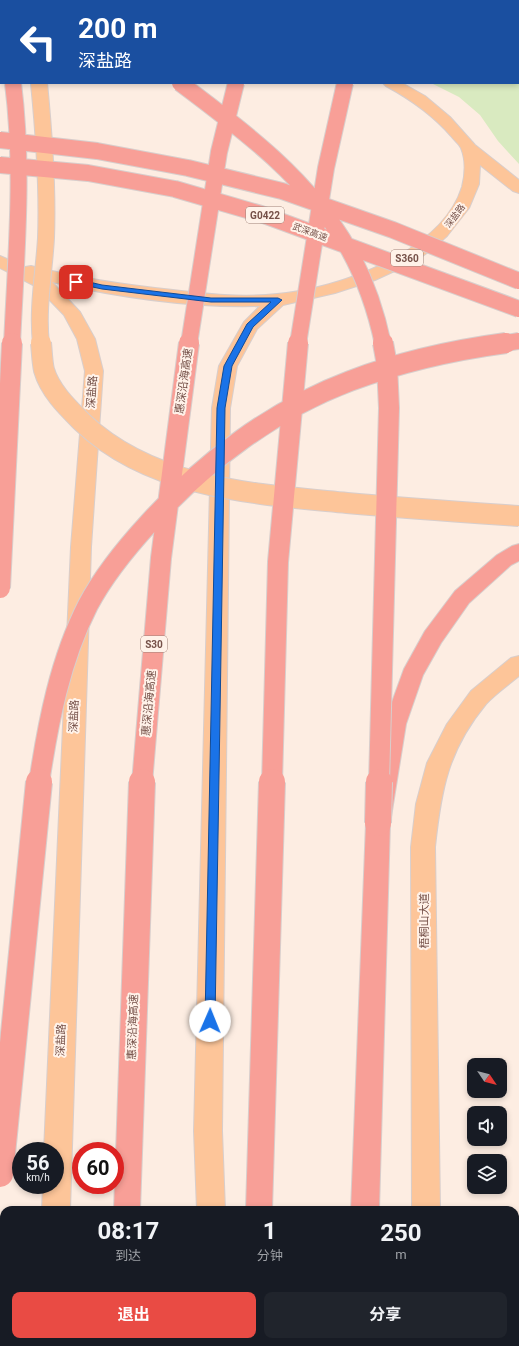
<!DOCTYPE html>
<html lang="zh">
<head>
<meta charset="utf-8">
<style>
	:root { --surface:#171b24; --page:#20242c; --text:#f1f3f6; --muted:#9ea1a6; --accent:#e94b44 }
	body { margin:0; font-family:Roboto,"Noto Sans SC",sans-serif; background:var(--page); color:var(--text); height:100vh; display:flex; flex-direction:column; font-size:15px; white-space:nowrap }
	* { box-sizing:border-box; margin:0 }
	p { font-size:13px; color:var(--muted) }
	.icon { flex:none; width:22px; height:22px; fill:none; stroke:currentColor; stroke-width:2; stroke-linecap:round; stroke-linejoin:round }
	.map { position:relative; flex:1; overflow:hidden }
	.details { position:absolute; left:0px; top:1206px; width:519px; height:140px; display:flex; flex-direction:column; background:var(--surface); border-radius:12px 12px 0 0; box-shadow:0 2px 6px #0003 }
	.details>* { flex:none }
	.top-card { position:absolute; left:0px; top:0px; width:519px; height:84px; box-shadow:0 2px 6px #0003; background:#1a4fa0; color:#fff; overflow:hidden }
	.needle { width:26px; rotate:125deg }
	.tools { position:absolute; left:467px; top:1058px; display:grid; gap:8px }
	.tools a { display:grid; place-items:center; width:40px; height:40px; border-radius:8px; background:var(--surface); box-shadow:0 2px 6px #0003; font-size:20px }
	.speed { position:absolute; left:12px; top:1142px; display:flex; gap:8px; font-size:20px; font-weight:700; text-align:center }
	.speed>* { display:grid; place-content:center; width:52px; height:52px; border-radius:50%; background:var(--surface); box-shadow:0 2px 6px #0003; line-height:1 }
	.speed small { font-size:10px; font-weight:400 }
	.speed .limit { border:6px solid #d22; background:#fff; color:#111 }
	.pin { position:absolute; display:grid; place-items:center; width:34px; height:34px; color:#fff; margin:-17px; border-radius:8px; box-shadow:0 2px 6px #0006 }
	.me { position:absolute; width:44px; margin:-22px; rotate:1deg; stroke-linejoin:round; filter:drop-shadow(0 0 3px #0008) }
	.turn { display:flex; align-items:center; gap:14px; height:84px; padding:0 12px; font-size:18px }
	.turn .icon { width:52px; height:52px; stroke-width:2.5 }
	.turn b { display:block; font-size:28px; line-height:34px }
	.eta { display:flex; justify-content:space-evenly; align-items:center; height:68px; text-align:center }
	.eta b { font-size:24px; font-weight:700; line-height:28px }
	.cta { display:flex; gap:8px; margin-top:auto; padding:8px 12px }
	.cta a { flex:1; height:46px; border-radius:8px; background:var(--accent); color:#fff; font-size:16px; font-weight:700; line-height:46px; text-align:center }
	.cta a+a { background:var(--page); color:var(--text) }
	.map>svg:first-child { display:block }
	.green { fill:#d9eac0 }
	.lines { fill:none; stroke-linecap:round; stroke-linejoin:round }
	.primary-casing { stroke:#d8cecc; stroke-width:2 }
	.highway-casing { stroke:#d8cecc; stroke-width:2 }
	.primary { fill:#fdc599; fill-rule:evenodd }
	.highway { fill:#f89f97; fill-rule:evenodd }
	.primary-bridge-far1-casing { stroke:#d8cecc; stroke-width:18; stroke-linecap:butt }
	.primary-bridge-casing { stroke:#d8cecc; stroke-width:22; stroke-linecap:butt }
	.highway-bridge-far2-casing { stroke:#d8cecc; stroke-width:18; stroke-linecap:butt }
	.highway-bridge-far1-casing { stroke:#d8cecc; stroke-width:22; stroke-linecap:butt }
	.highway-bridge-casing { stroke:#d8cecc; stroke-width:28; stroke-linecap:butt }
	.primary-bridge-far1 { stroke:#fdc599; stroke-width:16 }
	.primary-bridge { stroke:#fdc599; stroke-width:20 }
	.highway-bridge-far2 { stroke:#f89f97; stroke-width:16 }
	.highway-bridge-far1 { stroke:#f89f97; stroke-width:20 }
	.highway-bridge { stroke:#f89f97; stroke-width:26 }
	.route { fill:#1a73e8; stroke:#114b97 }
	.labels { text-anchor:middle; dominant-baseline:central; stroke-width:4; stroke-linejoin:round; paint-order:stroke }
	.far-street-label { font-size:9px; fill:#755048; stroke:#fff2e9 }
	.shield { fill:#fff2e9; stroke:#9e8178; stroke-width:1 }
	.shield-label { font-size:10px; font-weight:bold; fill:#755048 }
	.street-label { font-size:11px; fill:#755048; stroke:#fff2e9 }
</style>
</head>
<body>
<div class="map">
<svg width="519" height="1346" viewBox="0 0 519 1346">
	<rect width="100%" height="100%" fill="#fdede2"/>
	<path class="green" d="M397,0h122v164l-21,-23 -18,-26 -21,-18 -28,-14h87v-82z"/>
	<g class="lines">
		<defs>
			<path id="primary" d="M20,0h14v1h-14z
				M113,0h14l1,1h-14z
				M0,56h1v8h-1z
				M383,83h19l23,13 25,21 25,28 44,35v13l-6,-2 -33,-26 -1,19 -10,24 -22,28 -16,14 -17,12 -39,18 -40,13 -52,12 -26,24 -20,37 -7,42 -8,723 3,79h-28l-3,-79 18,-723 7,-42 25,-44 16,-16c-67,2 -143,-9 -208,-24l28,30 15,27 8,32 -12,176 -21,663h-28l1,-25h12v-34h-11l27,-604 14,-176 -8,-32 -13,-24 -27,-28 -37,-19v-12l25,11 6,-1c47,12 94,19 142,24 34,4 69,8 104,4 61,-5 165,-42 185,-107 3,-12 4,-27 -1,-39 -2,-4 -7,-8 -10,-12 -18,-21 -41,-37 -65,-50z
				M519,656v20c-11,9 -24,18 -33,28 -38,46 -45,86 -51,143l5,363h-28l-1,-363 5,-43 11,-41 20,-39 24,-33 40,-33z
				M37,1342h30v4h-30z
				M201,1342h30v4h-30z
				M412,1342h30v4h-30z"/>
			<path id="highway" d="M70,0h14l1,1h-14z
				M360,0h14v1h-14z
				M0,4h1v12h-1z
				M519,544v17l-8,4 -42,38 -28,40 -18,32 -17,49 -16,99 -11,387h-28l15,-387 18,-99 20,-55 21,-38 30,-40 42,-36 15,-9z
				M107,1342h30v4h-30z
				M239,1342h30v4h-30z
				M345,1342h30v4h-30z"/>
		</defs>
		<use href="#primary" class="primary-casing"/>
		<use href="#highway" class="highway-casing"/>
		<use href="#primary" class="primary"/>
		<use href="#highway" class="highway"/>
		<defs>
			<path id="primary-bridge-far1" d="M39,83c5,51 9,103 7,155 -2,35 -9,70 -5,106"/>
			<path id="primary-bridge" d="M41,343c1,9 1,18 3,27 6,21 24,38 39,53 70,66 173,71 264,80 57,5 115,9 172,13"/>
			<path id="highway-bridge-far2" d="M180,83c63,47 130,97 169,167 16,29 27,61 34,94
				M0,140l97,11 91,17 94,23 111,39 126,51
				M0,165l88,8 87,16 86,25 258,95
				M12,344c4,-87 12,-175 1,-261
				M189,344l30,-192 17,-69
				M298,344l28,-176 19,-85
				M500,344l19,-3"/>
			<path id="highway-bridge-far1" d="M0,588l12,-245
				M39,783c9,-60 21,-123 49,-178 16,-30 38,-57 61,-82 55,-61 124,-113 201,-142 50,-19 104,-31 156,-38
				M142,783l19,-225 28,-215
				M272,783l6,-221 20,-219
				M379,783l10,-375 -2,-43 -4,-22"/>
			<path id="highway-bridge" d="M378,823l1,-41
				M0,1174l39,-392
				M127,1210l15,-428
				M259,1210l13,-428"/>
		</defs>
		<use href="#primary-bridge-far1" class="primary-bridge-far1-casing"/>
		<use href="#primary-bridge" class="primary-bridge-casing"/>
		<use href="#highway-bridge-far2" class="highway-bridge-far2-casing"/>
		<use href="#highway-bridge-far1" class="highway-bridge-far1-casing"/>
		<use href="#highway-bridge" class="highway-bridge-casing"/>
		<use href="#primary-bridge-far1" class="primary-bridge-far1"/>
		<use href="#primary-bridge" class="primary-bridge"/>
		<use href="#highway-bridge-far2" class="highway-bridge-far2"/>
		<use href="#highway-bridge-far1" class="highway-bridge-far1"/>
		<use href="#highway-bridge" class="highway-bridge"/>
	</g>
	<path class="route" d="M76,279l26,6 109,13h67l4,2 -29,27 -21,39 -7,42 -10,613 -1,3 -4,2 -4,-2 -1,-3 12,-613 7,-42 23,-42 24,-22h-60l-109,-13 -28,-6 -1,-1z"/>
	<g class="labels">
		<g class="far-street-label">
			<text transform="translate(455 216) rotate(-53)">深盐路</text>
			<text transform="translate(310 232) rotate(20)">武深高速</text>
		</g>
		<g class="shield">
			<rect x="246" y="207" width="38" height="16" rx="3"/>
			<rect x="391" y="250" width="32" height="16" rx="3"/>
			<rect x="141" y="636" width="26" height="16" rx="3"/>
		</g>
		<g class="shield-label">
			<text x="265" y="215">G0422</text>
			<text x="407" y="258">S360</text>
			<text x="154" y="644">S30</text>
		</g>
		<g class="street-label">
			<text transform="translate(184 381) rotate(-82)">惠深沿海高速</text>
			<text transform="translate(92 392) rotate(-86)">深盐路</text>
			<text transform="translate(149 703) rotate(-85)">惠深沿海高速</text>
			<text transform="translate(74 716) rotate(-88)">深盐路</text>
			<text transform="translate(424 921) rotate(-90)">梧桐山大道</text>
			<text transform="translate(133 1027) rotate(-88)">惠深沿海高速</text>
			<text transform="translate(61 1040) rotate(-88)">深盐路</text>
		</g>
	</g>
</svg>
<div class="tools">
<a><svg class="needle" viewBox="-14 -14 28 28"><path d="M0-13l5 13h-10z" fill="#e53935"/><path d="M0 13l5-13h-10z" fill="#9ea1a6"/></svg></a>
<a><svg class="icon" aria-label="sound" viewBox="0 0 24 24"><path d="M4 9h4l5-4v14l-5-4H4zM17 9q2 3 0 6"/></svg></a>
<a><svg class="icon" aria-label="layers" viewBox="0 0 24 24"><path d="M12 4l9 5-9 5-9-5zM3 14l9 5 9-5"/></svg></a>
</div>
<div class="speed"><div>56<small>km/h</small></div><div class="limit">60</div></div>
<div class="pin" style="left:76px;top:282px;background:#d93025"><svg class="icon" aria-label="arrive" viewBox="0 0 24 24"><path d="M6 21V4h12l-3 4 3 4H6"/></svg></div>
<svg class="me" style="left:210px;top:1021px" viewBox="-20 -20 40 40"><circle r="19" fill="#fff"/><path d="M0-13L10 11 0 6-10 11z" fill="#1a73e8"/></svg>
<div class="top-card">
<div class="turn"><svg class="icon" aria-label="left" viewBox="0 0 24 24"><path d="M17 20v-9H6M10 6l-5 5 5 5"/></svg><div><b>200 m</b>深盐路</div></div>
</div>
<section class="details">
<div class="eta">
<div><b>08:17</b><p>到达</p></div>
<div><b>1</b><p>分钟</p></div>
<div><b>250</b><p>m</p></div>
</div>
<div class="cta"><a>退出</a><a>分享</a></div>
</section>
</div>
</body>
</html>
